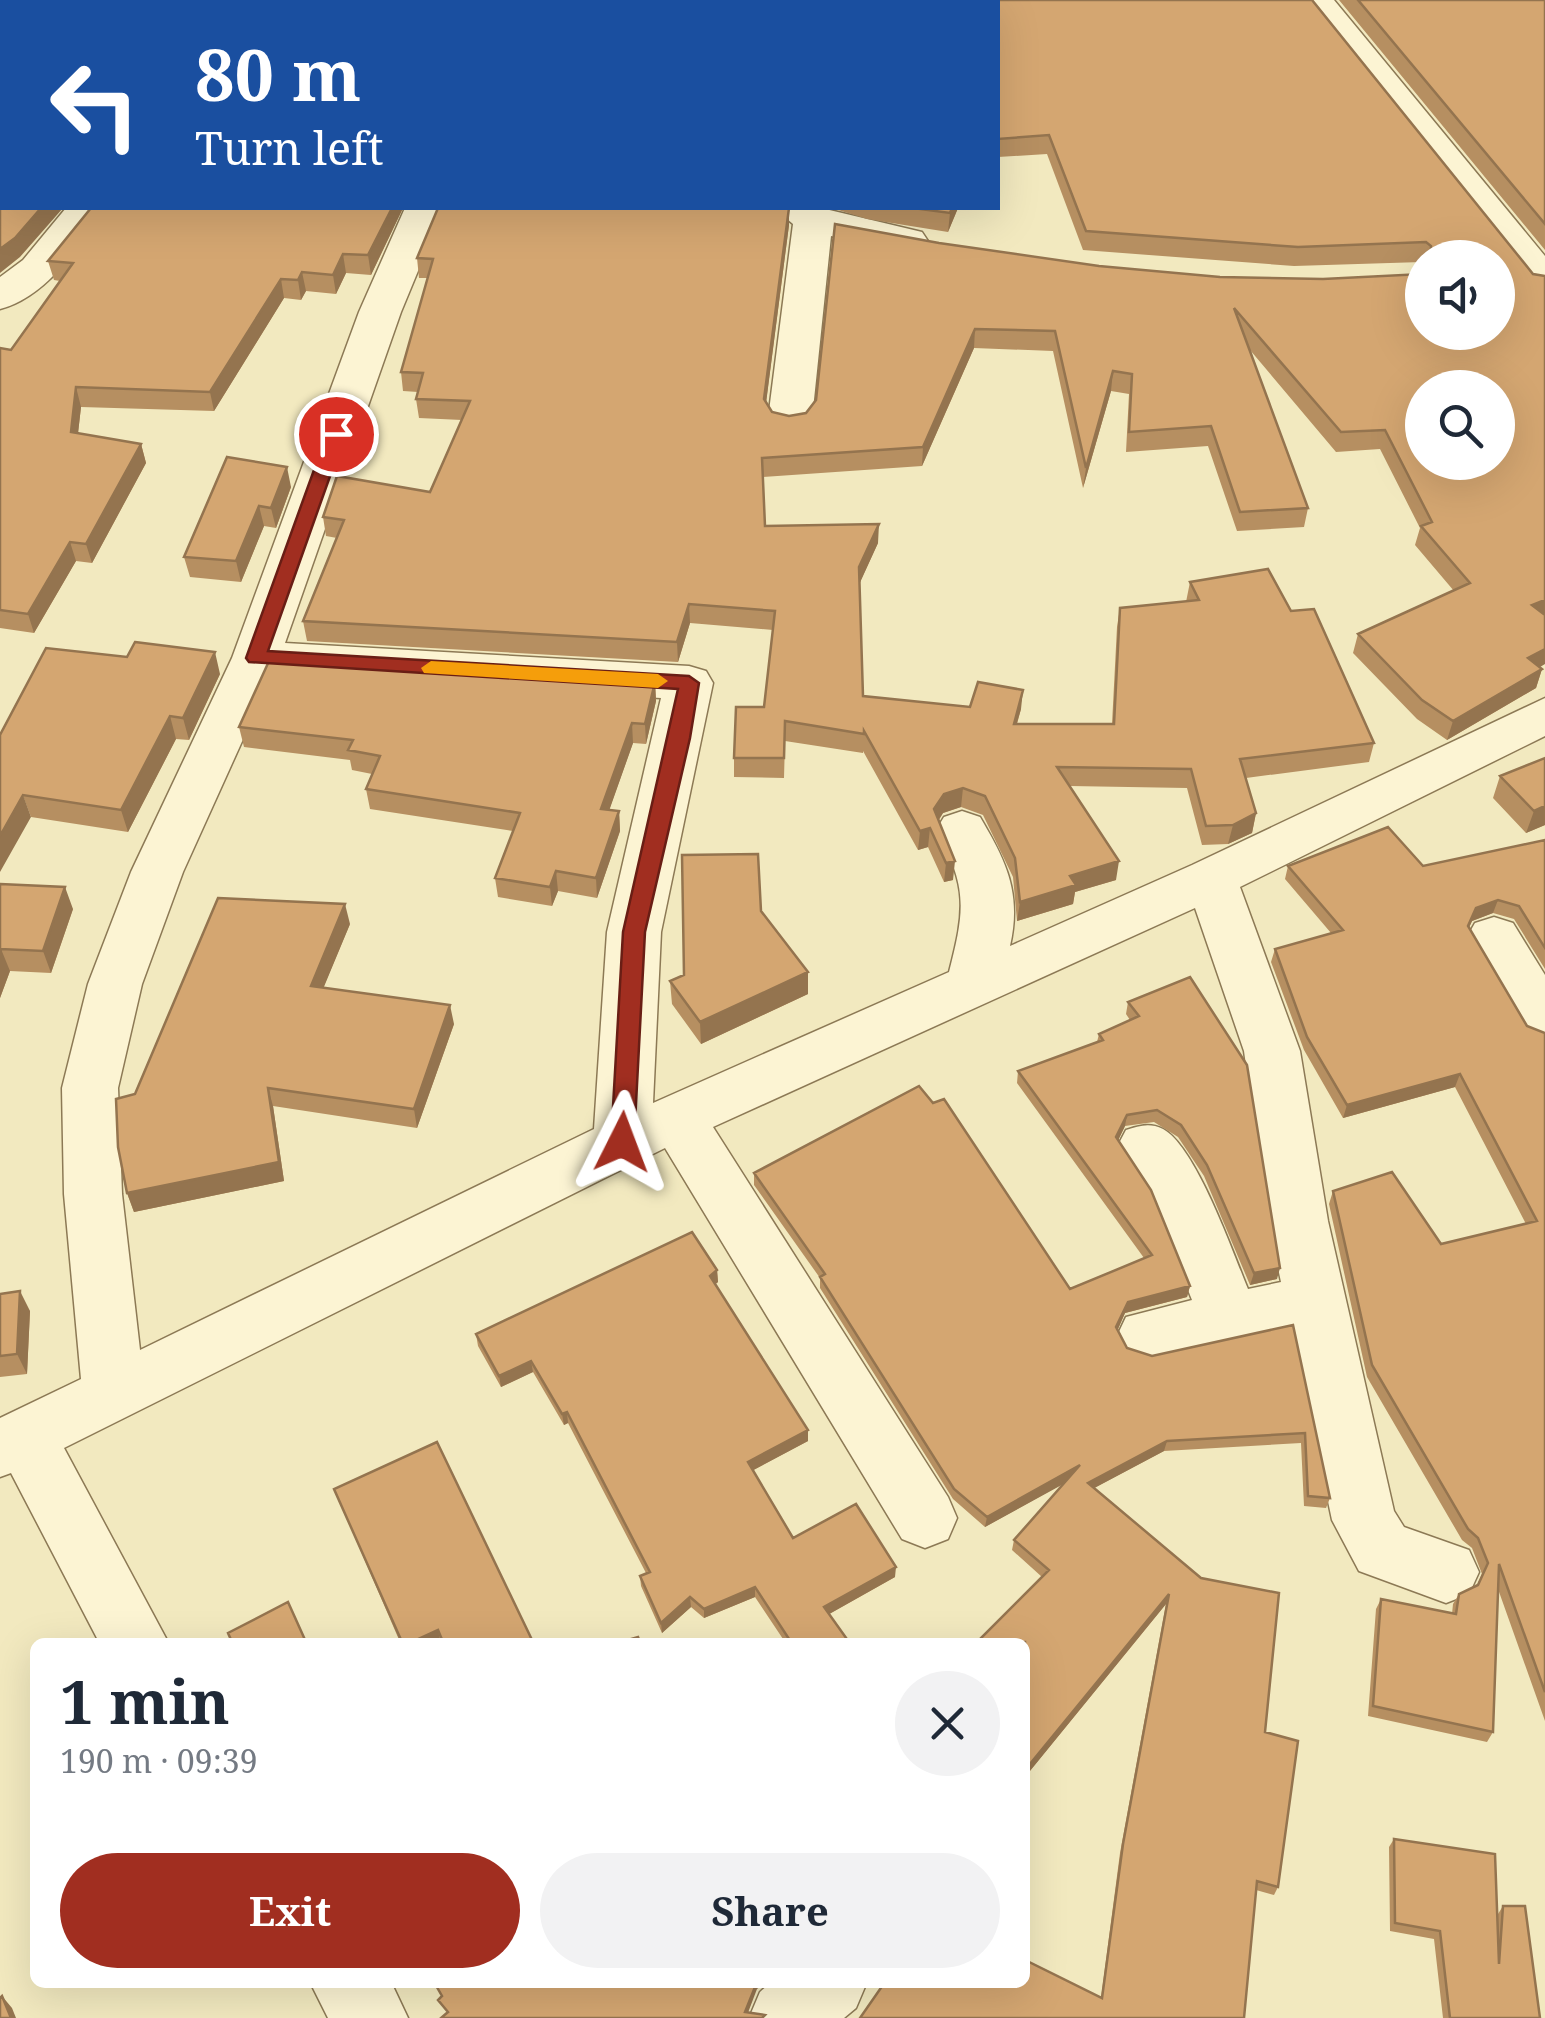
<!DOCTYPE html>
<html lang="en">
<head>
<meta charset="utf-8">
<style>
	:root { --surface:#fff; --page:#f2f2f3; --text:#1f2937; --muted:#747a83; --accent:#a12e20 }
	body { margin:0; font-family:"Noto Serif",serif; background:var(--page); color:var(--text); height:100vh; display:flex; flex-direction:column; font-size:38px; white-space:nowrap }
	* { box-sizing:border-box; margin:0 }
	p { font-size:32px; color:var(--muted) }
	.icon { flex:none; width:55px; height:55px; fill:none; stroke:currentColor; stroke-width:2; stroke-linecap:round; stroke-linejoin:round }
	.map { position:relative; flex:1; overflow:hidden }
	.details { position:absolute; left:30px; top:1638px; width:1000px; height:350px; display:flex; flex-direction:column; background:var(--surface); border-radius:15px; box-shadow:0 10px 40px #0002 }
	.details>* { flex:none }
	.guide { position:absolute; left:0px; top:0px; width:1000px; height:210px; box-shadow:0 10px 40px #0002; background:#1a4fa0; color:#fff; overflow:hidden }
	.buttons { position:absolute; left:1405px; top:240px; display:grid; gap:20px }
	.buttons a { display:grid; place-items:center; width:110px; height:110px; border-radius:50%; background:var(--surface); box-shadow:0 10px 40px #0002; font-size:50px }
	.pin { position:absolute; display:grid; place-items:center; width:85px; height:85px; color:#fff; margin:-42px; border:5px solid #fff; border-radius:50%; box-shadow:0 2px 10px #0007 }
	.me { position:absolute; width:110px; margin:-55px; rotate:3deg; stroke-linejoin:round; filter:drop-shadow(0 0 8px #0008) }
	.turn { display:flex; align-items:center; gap:35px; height:210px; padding:0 30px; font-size:45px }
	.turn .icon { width:130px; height:130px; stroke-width:2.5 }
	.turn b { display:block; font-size:70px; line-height:85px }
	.round { display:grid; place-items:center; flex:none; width:105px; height:105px; border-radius:52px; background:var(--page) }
	.headline { display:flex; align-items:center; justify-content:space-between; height:170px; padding:0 30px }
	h1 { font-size:60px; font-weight:700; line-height:75px }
	.cta { display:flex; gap:20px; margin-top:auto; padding:20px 30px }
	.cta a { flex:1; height:115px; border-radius:60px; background:var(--accent); color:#fff; font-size:40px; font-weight:700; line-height:115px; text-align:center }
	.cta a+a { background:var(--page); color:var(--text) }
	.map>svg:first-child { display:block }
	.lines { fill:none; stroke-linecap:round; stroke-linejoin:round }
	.minor-casing { stroke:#8c7955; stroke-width:3 }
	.minor { fill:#fcf4d3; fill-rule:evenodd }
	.wall { fill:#b68f61 }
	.shaded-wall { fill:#94744f }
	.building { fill:#d4a671; stroke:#94744f; stroke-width:2.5; fill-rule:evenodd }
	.route { fill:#a12e20; stroke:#691e15; stroke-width:2.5 }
	.slow { fill:#f59e0b }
</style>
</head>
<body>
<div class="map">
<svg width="1545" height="2018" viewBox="0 0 1545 2018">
	<rect width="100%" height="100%" fill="#f2e9bf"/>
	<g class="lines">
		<defs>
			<path id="minor" d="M1297,0h37l211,256v38l-15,-3z
				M66,208h41c-26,37 -62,90 -107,101v-32l23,-17z
				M405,208h39l-43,104 -116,331 404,23 17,5 7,12 -52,249 -8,171 296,-131c16,-62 19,-85 -13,-142l8,-13 18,-6 18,6c26,44 42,76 30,129l182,-81 353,-167v38l-305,151 60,164 28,170 66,290 10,16 65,23 10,22 -10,22 -23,9 -87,-32 -27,-51 -40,-188 -144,31 -22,-8 -9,-19 9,-19 66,-17 -40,-100 -35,-53 9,-17c13,-4 23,-8 37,-1 33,18 70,124 85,160l33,-7 -13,-61 -24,-170 -49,-143 -482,219 235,370 9,21 -9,21 -23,9 -23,-9 -237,-391 -601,300 104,194h-69l-88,-169 -11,4v-59l81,-39 -17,-185 -2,-106 26,-104 43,-112 101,-214 127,-346zM272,675l389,23 -54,234 -13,197 -454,221 -18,-156 -4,-106 24,-104 41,-112z
				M774,208h47l101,24 6,9 -6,9 -14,3 -77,-17 -19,183 -7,10 -15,3 -15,-3 -7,-10 25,-195z
				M1494,917l19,6 32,52v69l-20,-7 -58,-100 8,-14z
				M310,1982h81l17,36h-80z
				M771,1982h96l-11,26 -12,10h-95l11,-26z"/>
		</defs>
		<use href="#minor" class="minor-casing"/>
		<use href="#minor" class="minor"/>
	</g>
	<path class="wall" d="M1312,0l221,274 7,393 2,2 -6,19 -89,52 -30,-21 -64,-66 5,-19 96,-43 -39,-46 5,-17 -40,-79 -44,3 -86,-102 58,158 -4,19 -67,4 -29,-85 -82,6 3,-58 -18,-3 -28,97 -30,-137 -79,-3 -52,118 -159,11 2,49 113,17 -19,41 4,112 107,11 51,2 -4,15h95l5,-97 3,-19 66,-6 4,-20 101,29 83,132 -5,19 -123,16 10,35 -4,20 -24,11 -26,1 -15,-57 -117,-2 46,94 -41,12 -2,12 -56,17 -4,-44 -30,-62 -22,-8 -18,6 -4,7 14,60 -9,2 -16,-35 -10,3 -55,-99v2l-78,-12 -1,37 -50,-1v-19l30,-51 9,-77 -83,-7 -12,39 -371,-21 -4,-20 34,-83 -11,-2 -3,-19 107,-25 32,-72 -43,-2 -3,-19 2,-7 -15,-1 -2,-19 27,-94h-9l-2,-20 372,-50v17l-23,177 6,10 17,4 17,-3 133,-170 160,23 121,11 103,2 99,-5 76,-16h-76v4l-128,4 -211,-16 -36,-96 -49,3v-155z
		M1339,0h206v250z
		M91,208h312l-32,67 -25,-2 -10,21 -30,-3 -5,9 -17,-2 -70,113 -133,-4 -3,26 63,11 5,19 -54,100 -16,-2 -42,72 -34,-5v-280l11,2 49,-69 -6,-1 -6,-19z
		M832,208h126l-10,24 -81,-13z
		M227,457l64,30 -15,41 -12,-2 -23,56 -51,-5 -6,-20z
		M286,663l369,19 1,19 -10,43 -13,-1 -24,67 10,1 1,20 -23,67 -39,-7 -6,15 -54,-9 -3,-19 18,-47 -143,-22 -4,-20 6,-15 -20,-4 -2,-10 -106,-13 -5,-20z
		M220,674l-31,66 -13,-1 -48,93 -97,-15 -31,-82z
		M1545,758v67l-19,8 -33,-35 7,-22z
		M1545,840v129l-31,-50 -21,-6 -21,8 -3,6 58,99 18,7v688l-47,-132 -5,143 -6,10 -119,-26 8,-107 5,-10 71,15 1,-10 6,-10 18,-9 5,-11 -10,-26 -10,-8 -95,-163 -38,-173 4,-13 108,53 85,-20 -71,-137 -112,31 -39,-68 -33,-88 4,-13 56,-16 -46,-54 3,-13h135z
		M0,884l73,25 -22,64 -41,-2 -10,27z
		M761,911l47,61v22l-107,50 -29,-40 -2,-23 14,-6z
		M350,924l-27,64 131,36 -37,104 -144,-22 11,75 -150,31 -7,-19 8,-99z
		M1190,977l87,302 -27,6 -46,-109 -26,-39 -24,-15 -29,4 -7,14 72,146 -3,11 -62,16 -7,16 9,19 25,8 141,-31 37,173 -4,10 -22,-2 -3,-63 -137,8 -70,37 171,244 13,155 -4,8 -18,-5 -12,128 -143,-20 19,-145 46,-249 -141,173v-135l17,-65 -30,-27 2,-10 50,-57 -79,44 -32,-28 -133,-211v-10l-66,-93v-12l316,116 74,-31 -127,-175 1,-12 79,-29 2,-8 31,-14 -4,-6 2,-12z
		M717,1270l1,12 -3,2 93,146v11l-55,29 40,68 102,39 -66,37 20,28h-64l-30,-45 -51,21 -13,-11 -29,26 -21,-47 -1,-10 6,-3 -78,-150 -4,2 -31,-53 -32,15 -23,-41 -2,-12z
		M0,1294l30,17 -3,63 -27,3z
		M334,1489l199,153h-91l-2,-2 -6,2h-34z
		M1394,1839l104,75 5,-8 37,112h-97l-9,-79 -44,-8 -1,-84z"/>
	<path class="shaded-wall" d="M41,208h22l-43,49 -20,16v-24z
		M392,208h11l-32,67 -3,-20z
		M789,208v17l-25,194v-20z
		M952,208h6l-10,24 2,-19z
		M343,254l3,19 -10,21 -3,-19z
		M302,272l4,19 -5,9 -3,-20z
		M281,279l3,19 -70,113 -4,-19z
		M975,329l-1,19 -52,118 1,-19z
		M1113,371l-2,20 -28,97 3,-20z
		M76,387l5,20 -5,44 -5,-19z
		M141,444l5,19 -54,100 -6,-19z
		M287,467l4,20 -15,41 -5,-20z
		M259,506l5,20 -23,56 -5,-21z
		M879,524l-1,19 -20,44 1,-20z
		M70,542l6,19 -42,72 -6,-19z
		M1545,600v17l-13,-12z
		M689,604l1,19 -12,39 -1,-20z
		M1545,649v15l-23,14 6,-20z
		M215,652l5,22 -31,66 -6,-22z
		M1542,669l-6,19 -89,52 6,-19z
		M655,682l1,19 -10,43 -1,-20z
		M1023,690l-2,19 -10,34 3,-19z
		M170,716l6,23 -48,93 -7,-22z
		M632,723l1,20 -30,85 -2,-19z
		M963,788l-2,19 -18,6 -10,15 1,-19 10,-15z
		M23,795l8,22 -31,55v-36z
		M1545,806v19l-19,8 8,-22z
		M619,811l1,20 -23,67 -1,-20z
		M1256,813l-4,20 -24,11 5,-19z
		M930,828l-2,19 -10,3 2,-19z
		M955,861l-2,19 -9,2 2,-19z
		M1119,861l-3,19 -41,12 -2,12 -56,17 3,-19 50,-26z
		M556,871l2,20 -6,15 -2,-19z
		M65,887l8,22 -22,64 -8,-22z
		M1498,900l-5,13 -21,8 -8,18 12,-31z
		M345,904l5,20 -34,82 -5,-20z
		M1,949l9,22 -10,27v-45z
		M808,972v22l-107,50 -1,-22z
		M450,1005l4,19 -37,104 -3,-19z
		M1460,1074l-5,13 -112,31 4,-13z
		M268,1088l5,18 11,75 -150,31 -7,-19z
		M1127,1115l-2,11 -11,23 2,-12z
		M1280,1268l-3,11 -27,6 4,-12z
		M717,1270l1,12 -7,6 -1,-12z
		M1190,1286l-3,11 -62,16 -11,25 2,-11 12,-25z
		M20,1291l10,20 -3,63 -10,-20z
		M531,1361l2,11 -32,15 -2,-11z
		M567,1412l1,11 -4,2 -2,-11z
		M808,1430v11l-60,32v-11z
		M1167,1441l-3,10 -79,42 3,-10z
		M1080,1465l-2,11 -93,51 2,-10z
		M896,1567l-1,10 -71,40v-10z
		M755,1587v10l-51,21v-9z
		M1169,1594l-3,10 -141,173v-7z
		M690,1597l1,10 -29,26 -1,-10z
		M438,1630l2,10 -6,2h-22z
		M757,1982h9l-9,7 -11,29 -1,-6z
		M2,1996l10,12 4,10h-5z"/>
	<path class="building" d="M0,0h312l-1,2h-309v206h39l-26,30 -15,11z
		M446,0h866l221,274 12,2v324l-13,5 13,10v34l-17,9 14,11 -89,52 -31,-21 -64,-66 112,-51 -49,-57 11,-4 -47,-92 -44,2 -107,-124 74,200 -68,4 -29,-86 -82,6 3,-58 -19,-3 -27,97 -31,-137 -80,-2 -52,118 -161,11 3,68 114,-2 -20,43 4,129 107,11 8,-25 45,8 -9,34h100l6,-116 79,-8 -9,-18 78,-13 23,42 23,-2 60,134 -134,16 16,54 -23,12 -27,1 -15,-57 -134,-2 62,94 -49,15 6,9 -56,17 -5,-44 -30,-62 -22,-8 -19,6 -10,15 21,52 -9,2 -16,-35 -10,3 -56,-100v3l-79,-13 -1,37h-50l2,-51h28l11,-96 -86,-7 -12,38 -374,-21 41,-101 -21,-3 14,-41 93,16 40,-91 -54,-2 7,-26 -22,-1 32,-113 -16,-1 21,-50h351l-25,191 8,13 17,4 17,-3 10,-13 19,-176 104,19 160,23 121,11 103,2 99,-5v58h76v-74h-67v-12l-5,-4 -128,5 -212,-16 -37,-96 -51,4v-137h-553zM1422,388h76v74h-76z
		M1358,0h187v224z
		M91,208h301l-24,47 -25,-1 -10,21 -31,-3 -4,8 -17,-1 -71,113 -134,-5 -5,45 70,12 -55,100 -16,-2 -42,72 -28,-4v-262l11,2 62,-87 -25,-2z
		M913,208h39l-2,5z
		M227,457l60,10 -16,41 -12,-2 -23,55 -52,-4z
		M135,642l80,10 -32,66 -13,-2 -49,94 -98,-15 -23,41v-101l46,-87 81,9z
		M287,660l368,22 -10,42 -13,-1 -31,86 18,2 -23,67 -40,-7 -6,16 -55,-9 25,-65 -154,-24 14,-33 -32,-6 5,-10 -114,-13 30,-66 17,2z
		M1545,758v48l-11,5 -34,-35z
		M1388,827l35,39 122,-26v108l-26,-42 -21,-6 -22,8 -8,18 59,100 18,7v659l-46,-128 -6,168 -120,-26 8,-107 75,15 3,-20 19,-9 10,-22 -10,-25 -10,-9 -96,-164 -39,-174 59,-19 49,72 96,-23 -77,-147 -113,31 -40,-68 -32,-88 68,-19 -55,-64z
		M758,854l3,57 47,61 -108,50 -30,-41 14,-6 -2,-120z
		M0,884l65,3 -22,64 -42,-2 -1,4z
		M218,898l127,6 -34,82 139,19 -36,104 -146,-21 11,74 -152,31 -9,-46 -2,-48 19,-5z
		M1190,977l57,88 33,203 -26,5 -47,-108 -26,-40 -24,-15 -30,5 -11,22 35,53 39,96 -62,16 -12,25 11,21 25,8 141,-31 37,173 -22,-2 -3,-63 -138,8 -79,42 113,95 78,15 -14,139 33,9 -20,146 -21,-6 -13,137h-384l25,-36h140v-22l77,38 21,-154 46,-250 -144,176v-128h-48l72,-72 -35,-30 66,-75 -93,52 -33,-28 -134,-212 5,-3 -71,-101 165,-87 14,17 11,-4 126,190 82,-34 -134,-184 85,-31 -4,-6 40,-18 -11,-14z
		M692,1232l25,38 -7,6 98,154 -60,32 45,76 63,-34 40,63 -72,40 25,35h-58l-36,-55 -51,22 -14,-12 -29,26 -21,-47 10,-4 -83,-160 -5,2 -31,-53 -32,15 -23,-42z
		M20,1291l-3,63 -17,2v-62z
		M437,1442l96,200h-90l-5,-12 -26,12h-10l-68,-153z
		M288,1602l18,40h-74l-4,-9z
		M638,1637l2,5h-19z
		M1394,1839l101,15 4,110 4,-58h22l15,112h-90l-10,-87 -45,-8z
		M434,1982h323l-12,30 20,3 -3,3h-321l7,-6 -10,-12 4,-4z
		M2,1996l9,22h-11v-20z"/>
	<path class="route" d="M336,429l9,5 -77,217 421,25 10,7 -9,55 -45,194 -11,210 -3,7h-17l-3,-7 12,-210 55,-243 -429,-27 -3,-4 81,-224z"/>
	<path class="slow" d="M431,661l227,13 10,7 -10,7 -234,-15 -3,-5z"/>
</svg>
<div class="buttons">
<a><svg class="icon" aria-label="sound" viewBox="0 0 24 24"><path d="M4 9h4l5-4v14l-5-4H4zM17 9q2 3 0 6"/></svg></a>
<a><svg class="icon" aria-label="search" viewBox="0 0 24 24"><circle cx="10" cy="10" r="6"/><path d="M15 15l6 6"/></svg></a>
</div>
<div class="pin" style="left:336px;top:434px;background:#d93025"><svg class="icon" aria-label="arrive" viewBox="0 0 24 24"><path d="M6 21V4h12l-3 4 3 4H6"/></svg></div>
<svg class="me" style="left:622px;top:1142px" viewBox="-20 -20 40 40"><path d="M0-17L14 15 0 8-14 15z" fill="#a12e20" stroke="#fff" stroke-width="4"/></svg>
<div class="guide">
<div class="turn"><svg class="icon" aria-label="left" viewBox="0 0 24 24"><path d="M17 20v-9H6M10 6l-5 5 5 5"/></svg><div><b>80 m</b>Turn left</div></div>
</div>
<section class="details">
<div class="headline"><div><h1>1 min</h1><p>190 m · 09:39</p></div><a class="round"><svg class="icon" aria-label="close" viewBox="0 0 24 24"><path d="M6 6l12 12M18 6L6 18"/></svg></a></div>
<div class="cta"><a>Exit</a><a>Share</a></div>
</section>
</div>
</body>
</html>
